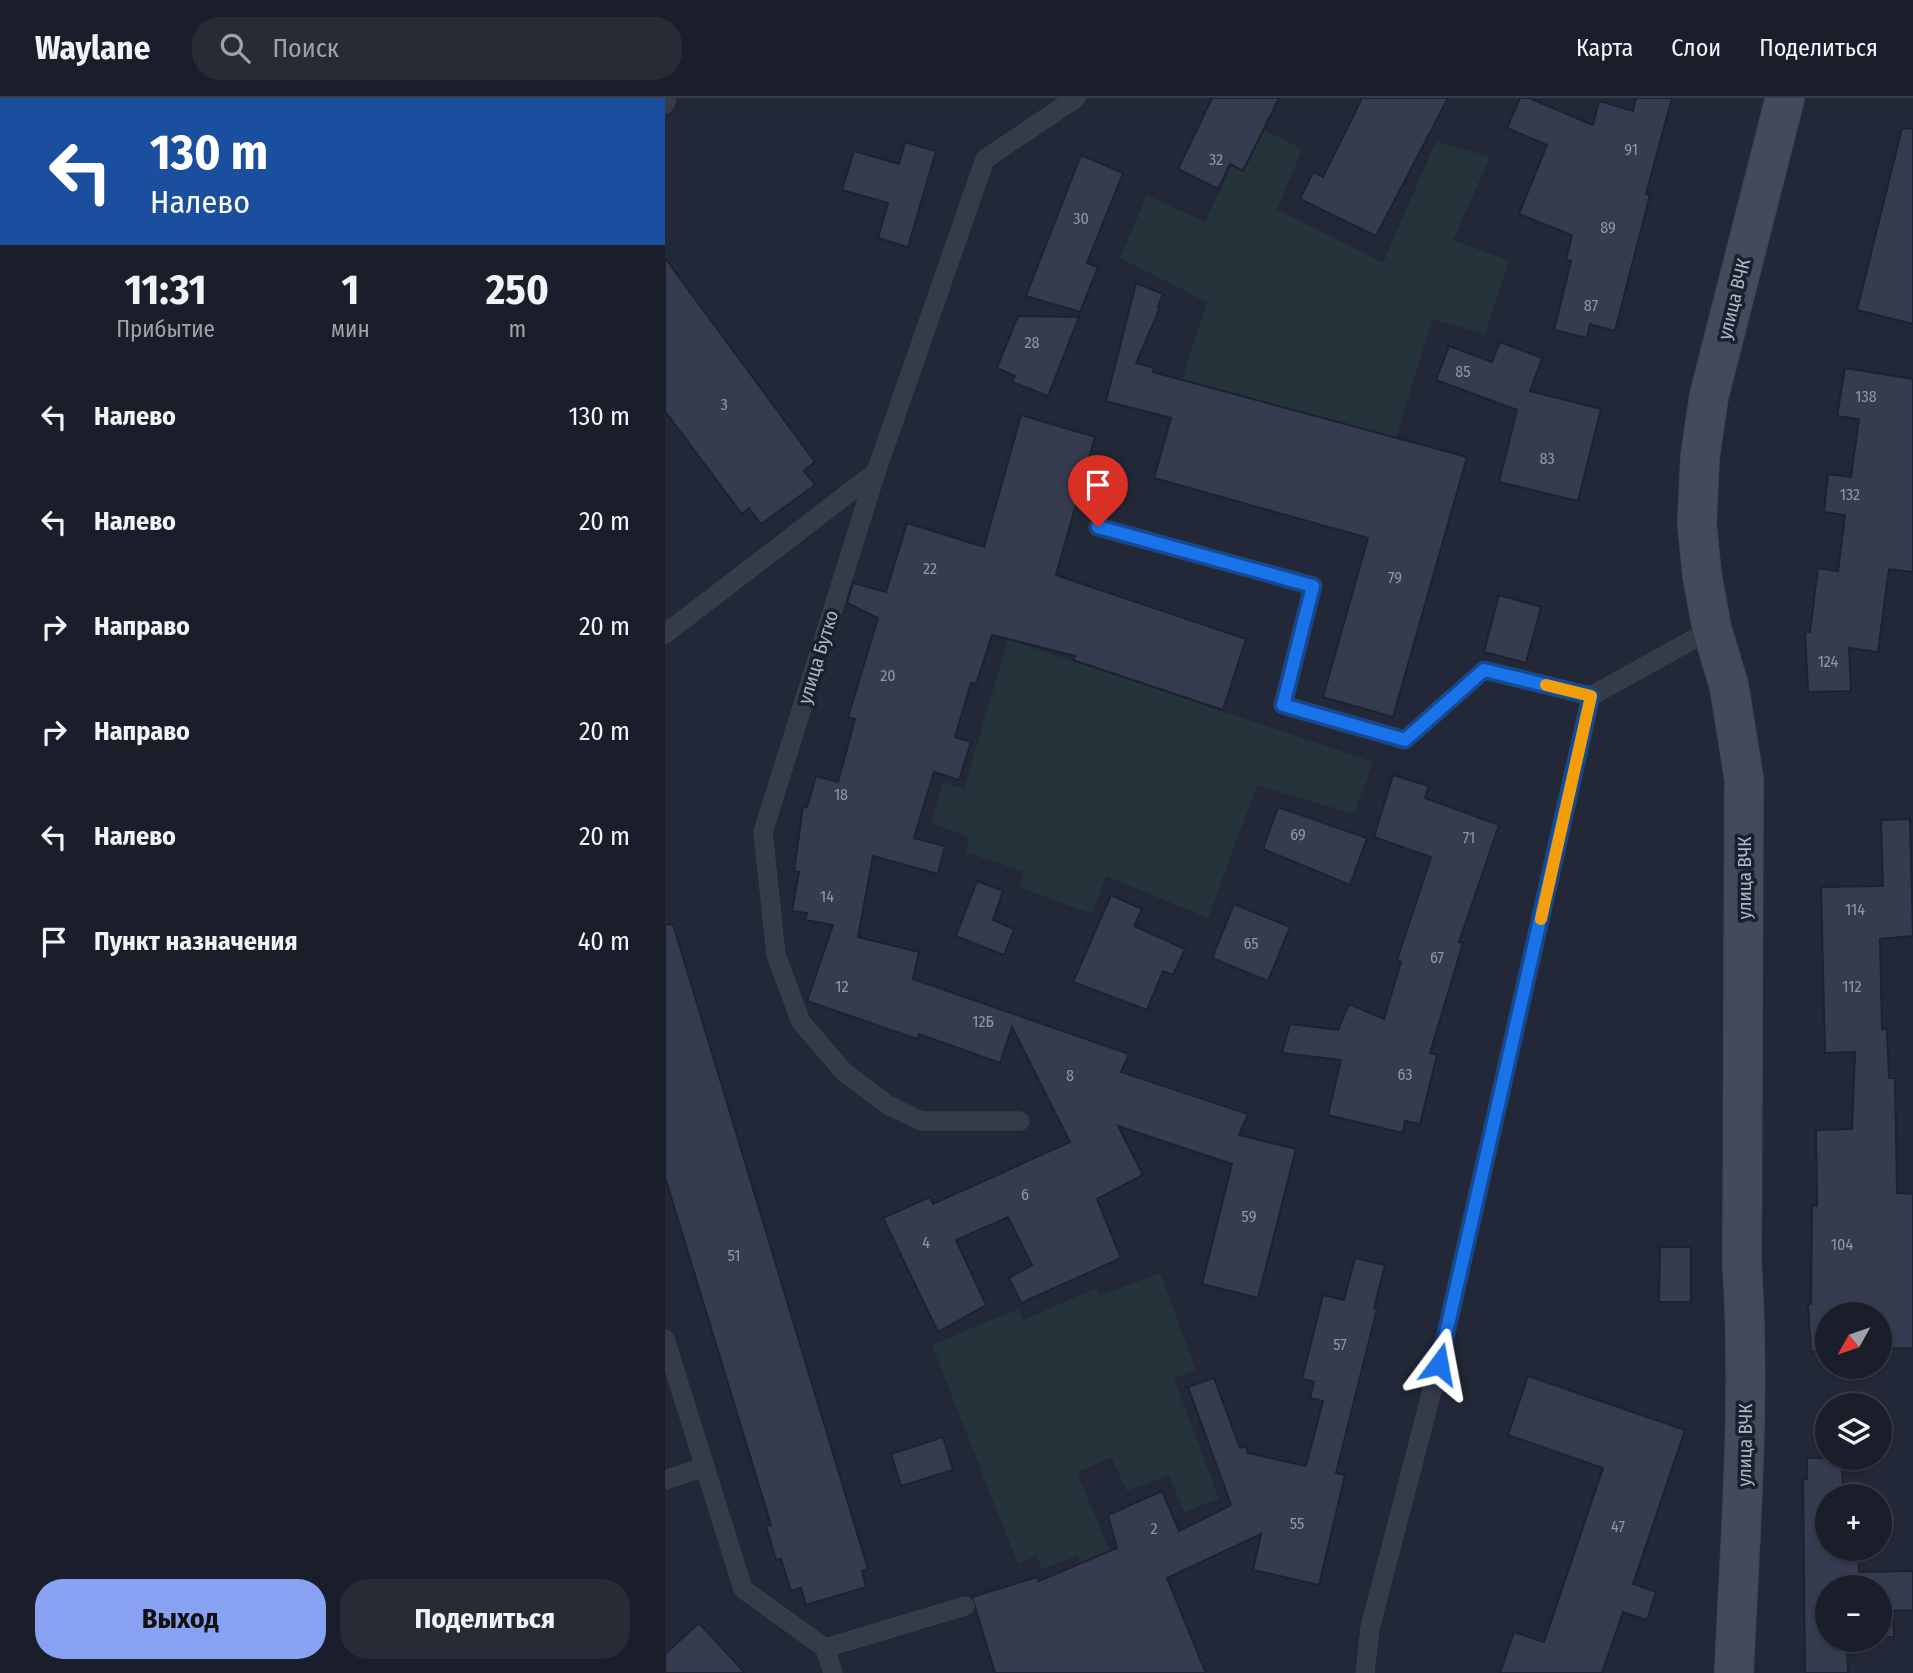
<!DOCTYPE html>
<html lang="ru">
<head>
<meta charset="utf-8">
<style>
	:root { --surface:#1a1e2a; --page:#272b36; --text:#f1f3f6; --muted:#9fa2a8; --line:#383c47; --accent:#89a1f2 }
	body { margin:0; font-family:"Fira Sans Condensed",sans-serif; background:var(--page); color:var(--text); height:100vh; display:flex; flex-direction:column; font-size:26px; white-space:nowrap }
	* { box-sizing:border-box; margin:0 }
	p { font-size:23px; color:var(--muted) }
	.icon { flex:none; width:38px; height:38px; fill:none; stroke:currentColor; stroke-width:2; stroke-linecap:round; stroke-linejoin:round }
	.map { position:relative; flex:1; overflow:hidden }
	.sheet { display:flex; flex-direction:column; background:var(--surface); width:665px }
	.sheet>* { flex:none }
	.hud { background:#1a4fa0; color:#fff; overflow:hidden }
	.needle { width:46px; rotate:230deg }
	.fabs { position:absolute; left:1150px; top:1204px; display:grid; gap:14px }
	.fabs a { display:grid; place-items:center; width:77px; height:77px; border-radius:50%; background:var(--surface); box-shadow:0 2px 5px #0004,0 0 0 2px var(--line); font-size:35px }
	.pin { position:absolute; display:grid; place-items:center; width:60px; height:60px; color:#fff; margin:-72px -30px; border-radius:50% 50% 50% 0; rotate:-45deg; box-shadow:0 0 7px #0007 }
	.pin .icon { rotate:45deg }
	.me { position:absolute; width:77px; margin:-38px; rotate:13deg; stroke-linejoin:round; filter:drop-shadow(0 0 5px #0008) }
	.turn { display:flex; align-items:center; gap:24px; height:147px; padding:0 35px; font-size:32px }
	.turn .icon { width:91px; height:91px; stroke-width:2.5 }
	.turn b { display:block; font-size:49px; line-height:60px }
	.eta { display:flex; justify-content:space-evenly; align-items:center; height:119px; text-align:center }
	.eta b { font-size:42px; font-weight:700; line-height:49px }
	.action { display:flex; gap:14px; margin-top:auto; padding:14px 35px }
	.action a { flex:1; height:80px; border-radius:28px; background:var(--accent); color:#111; font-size:28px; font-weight:700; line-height:80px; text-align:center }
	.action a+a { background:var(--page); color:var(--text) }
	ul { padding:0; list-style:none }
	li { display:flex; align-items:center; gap:21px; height:105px; padding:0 35px }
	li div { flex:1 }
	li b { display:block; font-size:26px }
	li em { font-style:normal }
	header { display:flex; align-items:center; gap:42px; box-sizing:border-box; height:98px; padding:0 35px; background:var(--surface); border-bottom:2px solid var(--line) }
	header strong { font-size:33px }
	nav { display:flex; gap:38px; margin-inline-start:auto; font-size:24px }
	.search { width:490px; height:63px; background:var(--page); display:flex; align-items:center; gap:18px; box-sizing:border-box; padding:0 24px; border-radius:28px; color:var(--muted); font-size:26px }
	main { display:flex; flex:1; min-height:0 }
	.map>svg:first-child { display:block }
	.green { fill:#24343a }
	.building { fill:#353c4f; stroke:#1d2230; stroke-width:2 }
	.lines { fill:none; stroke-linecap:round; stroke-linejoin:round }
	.service-casing { stroke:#3f4452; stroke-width:19 }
	.secondary-casing { stroke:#3f4452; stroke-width:40 }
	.service { stroke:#363b49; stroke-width:18 }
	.secondary { stroke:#44495c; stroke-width:38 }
	.route-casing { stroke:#114b97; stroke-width:18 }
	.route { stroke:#1a73e8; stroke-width:12 }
	.slow { stroke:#f59e0b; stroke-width:12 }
	.labels { text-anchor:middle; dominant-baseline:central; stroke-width:7; stroke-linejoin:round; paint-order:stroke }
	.number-label { font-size:16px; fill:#9096a6 }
	.street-label { font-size:19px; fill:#b1b6c5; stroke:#1b202e }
</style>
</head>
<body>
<header>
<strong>Waylane</strong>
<div class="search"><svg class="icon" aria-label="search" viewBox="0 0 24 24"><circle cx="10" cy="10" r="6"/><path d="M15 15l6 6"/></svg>Поиск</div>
<nav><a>Карта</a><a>Слои</a><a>Поделиться</a></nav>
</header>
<main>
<section class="sheet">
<div class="hud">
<div class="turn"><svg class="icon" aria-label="left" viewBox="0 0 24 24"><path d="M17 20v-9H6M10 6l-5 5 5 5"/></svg><div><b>130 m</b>Налево</div></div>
</div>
<div class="eta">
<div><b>11:31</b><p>Прибытие</p></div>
<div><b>1</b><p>мин</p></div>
<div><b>250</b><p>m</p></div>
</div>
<ul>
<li><svg class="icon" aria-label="left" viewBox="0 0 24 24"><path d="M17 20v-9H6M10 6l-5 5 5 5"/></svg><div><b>Налево</b></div><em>130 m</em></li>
<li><svg class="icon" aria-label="left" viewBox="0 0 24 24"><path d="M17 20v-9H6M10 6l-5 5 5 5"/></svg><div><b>Налево</b></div><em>20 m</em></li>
<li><svg class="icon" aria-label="right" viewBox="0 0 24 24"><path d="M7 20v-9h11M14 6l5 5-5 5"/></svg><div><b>Направо</b></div><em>20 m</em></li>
<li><svg class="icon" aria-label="right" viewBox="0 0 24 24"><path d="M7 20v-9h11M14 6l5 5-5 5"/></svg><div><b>Направо</b></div><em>20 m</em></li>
<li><svg class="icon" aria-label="left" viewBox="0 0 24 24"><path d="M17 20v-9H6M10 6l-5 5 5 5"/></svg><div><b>Налево</b></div><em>20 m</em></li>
<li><svg class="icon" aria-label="arrive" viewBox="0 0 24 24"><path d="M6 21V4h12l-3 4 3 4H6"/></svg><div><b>Пункт назначения</b></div><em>40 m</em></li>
</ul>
<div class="action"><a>Выход</a><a>Поделиться</a></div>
</section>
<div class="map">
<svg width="1248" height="1575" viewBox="0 0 1248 1575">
	<rect width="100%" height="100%" fill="#232838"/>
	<path class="green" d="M587,26l50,25 -25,61 106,53 53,-122 54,16 -37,83 56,21 -24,73 -53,-15 -36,119 -214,-58 25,-78 -87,-44 27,-63 58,27z
		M343,541l365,123 -19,52 -97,-29 -49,133 -102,-42 -14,38 -73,-27 6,-15 -59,-20 3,-15 -38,-14 12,-40 21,6z
		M495,1175l36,97 -22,8 45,121 -35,13 -15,-37 -42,16 -16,-34 -34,16 39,93 -29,13 -10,-23 -35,13 -6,-13 -18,8 -86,-219 86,-36 5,11 74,-32 3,8z"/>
	<path class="building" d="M547,0h67l-36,73 -13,-7 -12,25 -40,-20z
		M697,0h86l-72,138 -76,-37 13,-27 10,5z
		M855,0h9l64,27 6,-24 34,10 3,-13h36l-26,96 4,1 -35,136 -25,-7 -3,14 -33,-8 17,-69 -5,-1 6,-25 -53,-21 28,-69 -40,-17z
		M1237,30l11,1v195l-56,-14z
		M240,44l31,9 -28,96 -30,-9 10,-35 -46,-13 12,-39 45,13z
		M416,57l42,18 -36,90 11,4 -18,45 -54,-16z
		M0,160l150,204 -11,9 11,14 -54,39 -12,-16 -7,6 -77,-103z
		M471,185l27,11 -5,13 2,1 -24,55 18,5 -1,4 314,85 -74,260 -70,-20 45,-159 -214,-60 17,-60 -65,-17z
		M353,218l61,1 -31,79 -36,-14 3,-6 -18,-8z
		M835,244l42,16 -12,33 71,18 -23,92 -79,-19 18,-72 -81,-30 13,-34 43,16z
		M1180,270l68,11v193l-24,-3 -11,83 -29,-4 2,43 -43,1 -3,-60h5l8,-64 20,3 7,-56 -21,-3 4,-38 23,3 8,-58 -22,-3z
		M356,317l74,22 -39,138 190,64 -23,71 -150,-50 2,-4 -83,-21 -16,49 -5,-1 -16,54 16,5 -12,38 -25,-8 -20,66 31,8 -7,28 -65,-18 -15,81 61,15 -6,27 216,75 -8,18 127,42 -9,21 57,14 -38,149 -56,-14 30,-120 -114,-38 25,49 -46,24 24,59 -100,45 -12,-25 23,-13 -24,-48 -52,23 30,65 -48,27 -55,-114 47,-21 3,7 137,-62 -58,-115 -12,36 -81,-29 -2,5 -110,-38 26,-76 -28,-5 2,-7 -15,-2 7,-39 -5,-1 9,-65 4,1 9,-31 22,6 17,-63 -7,-2 30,-99 -31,-15 6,-20 33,9 21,-69 77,24z
		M834,497l42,12 -15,56 -42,-11z
		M728,677l36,11 -4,12 74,27 -40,117 4,1 -33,110 7,2 -17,69 -15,-3 -2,12 -75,-18 13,-55 -59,-7 8,-29 48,6 11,-26 35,15 17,-57 -4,-2 34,-103 -57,-20z
		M613,709l89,31 -17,47 -87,-36z
		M1245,721l3,117 -33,3 2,90h5l2,49h6l2,115 16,1v154l-34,1v-35h-52v37l-16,1 -3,-48h3l1,-99 5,1 -1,-76 36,-1 3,-77 -30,1 -4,-166 62,-1 -2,-66z
		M312,783l26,10 -10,29 21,9 -10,26 -48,-19z
		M446,797l31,14 -8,17 51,23 -12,26 -10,-4 -16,39 -74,-28z
		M569,806l56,23 -22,54 -56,-23z
		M8,826l195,645 -6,2 4,16 -60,18 -5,-17 -10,3 -10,-32 -5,1 -10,-34 5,-1 -106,-348v-252z
		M995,1149h31v55h-32z
		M690,1160l30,7 -11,43 3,1 -41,164 9,2 -26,110 -66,-15 8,-36 -94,44 39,95h-211l-23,-76 65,-20 2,4 78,-33 -9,-33 54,-24 17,40 52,-26 -43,-118 26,-9 26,70 6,-2 2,7 58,13 17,-65 -13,-3 4,-16 -12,-3 21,-84 21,5z
		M863,1278l157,54 -52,154 23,8 -9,28 -24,-8 -21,61h-102l14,-41 30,10 59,-174 -95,-33z
		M278,1339l10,33 -52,16 -10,-32z
		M1142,1360h35l1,38h-16v53h31l1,23 54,-1v39l-20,1 1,26h-15v-50h-52v53h40v3h-20l1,30h-43l-2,-194h4z
		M34,1525l46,50h-80v-19z"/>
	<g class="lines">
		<defs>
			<path id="service" d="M0,6l2,-6
				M433,429l215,59 -30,119 122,35 79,-70 107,26
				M0,536l211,-162
				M355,1023h-99l-33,-16 -44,-33 -43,-50 -25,-67 -13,-123 113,-360 109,-313 91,-61
				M0,1241l78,250 82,59 8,25
				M0,1382l40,-13
				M160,1550l140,-42
				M700,1575l5,-45 69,-264 152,-668 121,-67"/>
			<path id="secondary" d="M1069,1575c6,-137 17,-271 8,-408l2,-486 -15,-93 -17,-57 -10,-54 -5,-51 3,-67 9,-61 76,-298"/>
		</defs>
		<use href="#service" class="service-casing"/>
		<use href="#secondary" class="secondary-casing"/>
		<use href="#service" class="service"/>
		<use href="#secondary" class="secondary"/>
	</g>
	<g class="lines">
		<defs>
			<path id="route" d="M433,429l215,59 -30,119 122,35 79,-70 107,26 -152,668"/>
		</defs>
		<use href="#route" class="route-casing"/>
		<use href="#route" class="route"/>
		<path class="slow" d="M876,821l50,-223 -45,-11"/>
	</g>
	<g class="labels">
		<g class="number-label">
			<text x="966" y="51">91</text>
			<text x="551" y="61">32</text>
			<text x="416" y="120">30</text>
			<text x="943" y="129">89</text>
			<text x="926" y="207">87</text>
			<text x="367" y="244">28</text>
			<text x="798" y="273">85</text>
			<text x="1201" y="298">138</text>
			<text x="59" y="306">3</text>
			<text x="882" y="360">83</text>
			<text x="1185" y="396">132</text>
			<text x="265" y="470">22</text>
			<text x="730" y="479">79</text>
			<text x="1163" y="563">124</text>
			<text x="223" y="577">20</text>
			<text x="176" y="696">18</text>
			<text x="633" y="736">69</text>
			<text x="804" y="739">71</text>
			<text x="162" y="798">14</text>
			<text x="1190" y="811">114</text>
			<text x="586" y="845">65</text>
			<text x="772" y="859">67</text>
			<text x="177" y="888">12</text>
			<text x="1187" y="888">112</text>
			<text x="318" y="923">12Б</text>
			<text x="740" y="976">63</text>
			<text x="405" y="977">8</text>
			<text x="360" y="1096">6</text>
			<text x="584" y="1118">59</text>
			<text x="261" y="1144">4</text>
			<text x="1177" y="1146">104</text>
			<text x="69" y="1157">51</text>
			<text x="675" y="1246">57</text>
			<text x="632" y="1425">55</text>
			<text x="953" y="1428">47</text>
			<text x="489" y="1430">2</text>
		</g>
		<g class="street-label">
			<text transform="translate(1069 201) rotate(-76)">улица ВЧК</text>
			<text transform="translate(153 559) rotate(-73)">улица Бутко</text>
			<text transform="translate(1079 780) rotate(-90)">улица ВЧК</text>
			<text transform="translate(1080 1347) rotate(-89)">улица ВЧК</text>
		</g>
	</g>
</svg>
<div class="fabs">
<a><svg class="needle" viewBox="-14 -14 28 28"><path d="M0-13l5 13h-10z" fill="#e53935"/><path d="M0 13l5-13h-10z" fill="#9fa2a8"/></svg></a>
<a><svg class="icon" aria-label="layers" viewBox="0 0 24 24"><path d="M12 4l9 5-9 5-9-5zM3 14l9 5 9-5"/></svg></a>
<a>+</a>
<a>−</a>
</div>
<div class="pin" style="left:433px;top:429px;background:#d93025"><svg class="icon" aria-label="arrive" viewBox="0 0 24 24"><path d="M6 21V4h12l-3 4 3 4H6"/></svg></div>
<svg class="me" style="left:774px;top:1266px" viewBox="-20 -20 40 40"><path d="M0-17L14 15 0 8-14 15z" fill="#1a73e8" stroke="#fff" stroke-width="4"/></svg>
</div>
</main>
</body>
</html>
